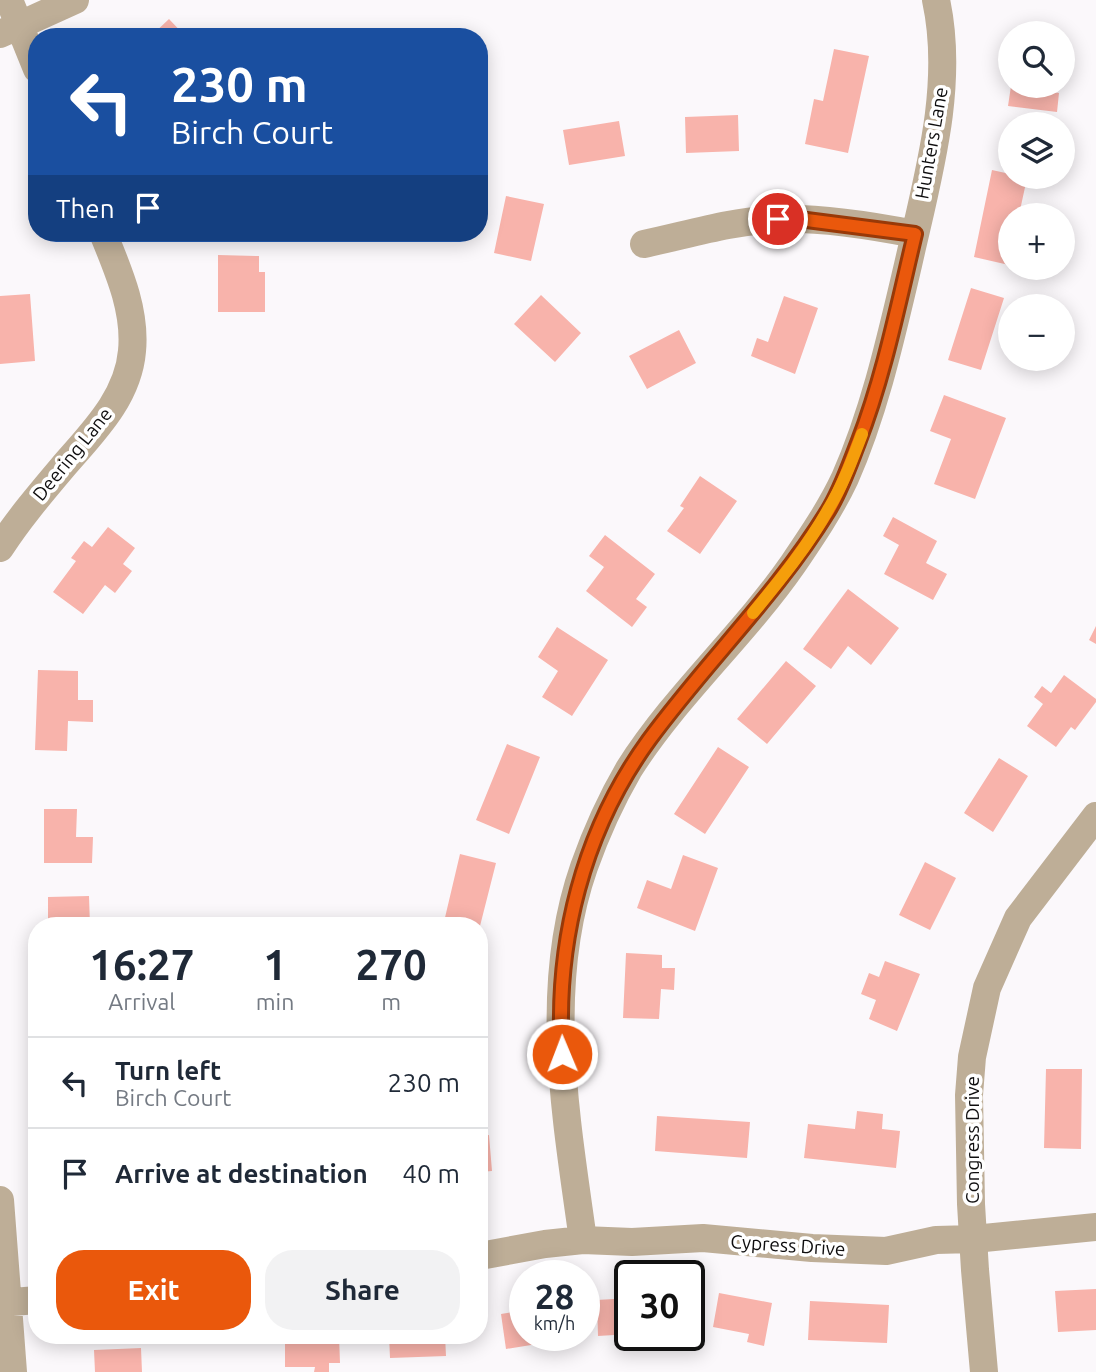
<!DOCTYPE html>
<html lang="en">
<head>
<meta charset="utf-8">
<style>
	:root { --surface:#fff; --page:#f2f2f3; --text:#1f2937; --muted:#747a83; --line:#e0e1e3; --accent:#ea580c }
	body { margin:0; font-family:Ubuntu,sans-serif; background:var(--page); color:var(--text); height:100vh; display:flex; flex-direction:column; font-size:26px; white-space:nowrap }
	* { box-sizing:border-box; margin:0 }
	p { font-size:23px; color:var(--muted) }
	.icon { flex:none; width:38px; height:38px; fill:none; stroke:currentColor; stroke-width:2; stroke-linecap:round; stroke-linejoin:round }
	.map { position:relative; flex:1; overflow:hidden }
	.drawer { position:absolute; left:28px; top:917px; width:460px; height:427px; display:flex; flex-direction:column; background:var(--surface); border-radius:28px; box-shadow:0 4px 18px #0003 }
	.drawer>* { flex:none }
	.top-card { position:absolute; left:28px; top:28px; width:460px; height:214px; border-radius:28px; box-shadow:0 4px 18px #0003; background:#1a4fa0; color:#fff; overflow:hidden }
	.controls { position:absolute; left:998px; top:21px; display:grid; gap:14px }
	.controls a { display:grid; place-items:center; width:77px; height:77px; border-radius:50%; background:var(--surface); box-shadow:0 4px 18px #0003; font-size:35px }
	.speed { position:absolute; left:509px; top:1260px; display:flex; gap:14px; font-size:35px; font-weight:700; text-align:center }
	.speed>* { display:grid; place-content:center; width:91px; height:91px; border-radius:50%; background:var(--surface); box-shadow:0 4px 18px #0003; line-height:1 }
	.speed small { font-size:18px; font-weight:400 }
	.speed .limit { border:4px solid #111; border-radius:10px; background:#fff; color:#111 }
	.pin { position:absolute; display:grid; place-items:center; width:60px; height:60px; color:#fff; margin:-30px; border:4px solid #fff; border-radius:50%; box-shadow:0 2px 7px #0007 }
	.me { position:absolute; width:77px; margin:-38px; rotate:359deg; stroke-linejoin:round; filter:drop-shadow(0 0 5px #0008) }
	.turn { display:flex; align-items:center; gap:24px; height:147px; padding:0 28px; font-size:32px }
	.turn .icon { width:91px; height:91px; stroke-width:2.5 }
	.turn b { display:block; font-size:49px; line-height:60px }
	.then { display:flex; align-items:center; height:66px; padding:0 28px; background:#0003; gap:14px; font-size:26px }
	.eta { display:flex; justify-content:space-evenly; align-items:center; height:119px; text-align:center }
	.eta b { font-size:42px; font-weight:600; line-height:49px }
	.action { display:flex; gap:14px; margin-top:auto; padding:14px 28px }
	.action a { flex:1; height:80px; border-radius:28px; background:var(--accent); color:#fff; font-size:28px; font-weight:600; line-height:80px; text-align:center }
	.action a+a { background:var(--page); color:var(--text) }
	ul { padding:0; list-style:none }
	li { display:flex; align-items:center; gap:21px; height:91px; padding:0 28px; border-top:2px solid var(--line) }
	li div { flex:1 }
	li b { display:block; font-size:26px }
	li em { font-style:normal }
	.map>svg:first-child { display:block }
	.building { fill:#f8b3ab }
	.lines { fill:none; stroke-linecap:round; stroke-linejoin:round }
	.minor { stroke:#beae97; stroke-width:28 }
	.route-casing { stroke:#983908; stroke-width:18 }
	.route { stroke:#ea580c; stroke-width:12 }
	.slow { stroke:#f59e0b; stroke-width:12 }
	.labels { text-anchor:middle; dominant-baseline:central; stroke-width:7; stroke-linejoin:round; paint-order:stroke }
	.street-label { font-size:19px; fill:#0e0d0e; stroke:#fff }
</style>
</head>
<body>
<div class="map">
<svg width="1096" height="1372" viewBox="0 0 1096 1372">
	<rect width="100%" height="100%" fill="#fbf8fb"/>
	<path class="building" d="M169,19l17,18h-36z
		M834,49l35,7 -21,97 -43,-9 9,-45 9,2z
		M1011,86h36l-1,5 13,2 -2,19 -49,-6z
		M738,115l1,36 -53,2 -1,-36z
		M619,121l6,35 -56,9 -6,-35z
		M992,170l18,4v3l17,1 -8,37h-9l-1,50 -35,-8z
		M506,196l38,8 -13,57 -37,-8z
		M218,255l41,1v16h6v40h-47z
		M971,288l33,10 -23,72 -33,-10z
		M30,294l5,67 -35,3v-68z
		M541,295l40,38 -26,29 -41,-38z
		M784,296l34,12 -23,66 -44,-18 6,-18 11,4z
		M679,330l17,33 -49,26 -18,-33z
		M944,395l62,23 -31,81 -41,-15 17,-45 -21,-8z
		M700,476l37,25 -37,53 -33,-23 17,-23 -4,-2z
		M893,517l44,24 -11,22 21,11 -14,26 -49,-26 15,-29 -16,-9z
		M108,527l27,21 -12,16 9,7 -17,22 -10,-8 -22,29 -30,-22 23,-31 -5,-3 13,-17 8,6z
		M605,535l50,39 -19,25 11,8 -15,20 -46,-36 18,-24 -15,-11z
		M848,589l51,39 -28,37 -23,-19 -17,23 -28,-20z
		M1096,626v18l-7,-4z
		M557,627l51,33 -36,56 -30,-19 16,-26 -20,-14z
		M786,661l30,25 -49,58 -30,-25z
		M38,670l40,1v29h15v22l-25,-1 -1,30 -32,-1z
		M1064,675l32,24v3l-21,28 -4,-3 -15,20 -29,-21 16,-22 -9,-7 8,-11 9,7z
		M507,744l33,13 -31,77 -33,-14z
		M718,747l31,20 -44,67 -31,-20z
		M999,758l29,18 -35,56 -29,-19z
		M44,809h33l-1,28h17l-1,26h-48z
		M460,854l36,9 -16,63h-37z
		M683,855l35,13 -23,63 -58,-23 10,-28 24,9z
		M925,862l31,16 -26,52 -31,-15z
		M89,896l1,30h-42v-29z
		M626,953l36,2v13h13l-1,22 -13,-1 -2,30 -36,-1z
		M885,961l35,13 -23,57 -28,-12 7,-19 -15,-6 8,-21 10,4z
		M1046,1069h36l-1,80 -37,-1z
		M857,1111l26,3 -1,15 18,2 -4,37 -92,-10 4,-34 47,5z
		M657,1116l93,6 -3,36 -92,-7z
		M489,1135l3,36 -12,1v-36z
		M1096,1289v41l-38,2 -3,-41z
		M719,1293l53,10 -8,43 -17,-4 2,-8 -36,-7z
		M630,1298v36l-32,2 -1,-36z
		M810,1301l79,4 -2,38 -79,-3z
		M525,1310v25h36l1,5 -56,9 -5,-35z
		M285,1335h54l1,28h-11v9h-15l1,-5h-30z
		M389,1335h56l1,21 -56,2z
		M141,1348l1,24h-47l-1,-22z"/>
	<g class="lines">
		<path class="minor" d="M9,0l28,69
			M0,34l75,-34
			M644,244c43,-9 88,-23 132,-25 41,-2 98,7 139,15
			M0,548c18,-28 40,-54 62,-80 29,-34 66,-69 70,-117 4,-41 -14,-81 -29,-118
			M0,1200l13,172
			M583,1240c-17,-123 -41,-253 1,-373 12,-34 27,-67 45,-98 47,-74 114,-133 164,-205 19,-28 38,-56 52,-86 30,-68 46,-141 63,-213 19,-85 47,-178 28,-265
			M480,1256l65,-12 38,-4 49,2 71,-4 109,10 74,3 50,-11 38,-1 122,-12
			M0,1303l37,-3
			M984,1372l-9,-102 -4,-66 -2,-109 3,-38 15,-69 31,-70 78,-102"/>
	</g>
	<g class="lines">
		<defs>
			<path id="route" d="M562,1054c-7,-112 21,-223 87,-314 58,-79 128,-146 179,-229 13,-21 21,-45 30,-68 26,-67 40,-138 57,-209l-116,-15h-21"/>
		</defs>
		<use href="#route" class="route-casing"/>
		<use href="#route" class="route"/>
		<path class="slow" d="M753,613c27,-33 55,-67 76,-105 14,-23 23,-48 33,-74"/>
	</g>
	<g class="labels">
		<g class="street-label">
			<text transform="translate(931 143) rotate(-80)">Hunters Lane</text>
			<text transform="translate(72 454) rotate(-51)">Deering Lane</text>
			<text transform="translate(972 1140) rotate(-90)">Congress Drive</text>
			<text transform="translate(788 1245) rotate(4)">Cypress Drive</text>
		</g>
	</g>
</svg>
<div class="controls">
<a><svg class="icon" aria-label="search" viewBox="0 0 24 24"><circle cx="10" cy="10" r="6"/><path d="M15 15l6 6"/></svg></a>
<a><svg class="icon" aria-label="layers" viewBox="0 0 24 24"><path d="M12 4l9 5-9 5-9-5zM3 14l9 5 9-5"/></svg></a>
<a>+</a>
<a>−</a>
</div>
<div class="speed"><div>28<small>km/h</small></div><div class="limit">30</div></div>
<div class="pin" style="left:778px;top:219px;background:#d93025"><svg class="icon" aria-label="arrive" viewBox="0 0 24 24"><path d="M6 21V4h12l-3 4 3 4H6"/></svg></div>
<svg class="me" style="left:562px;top:1054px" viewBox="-20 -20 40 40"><circle r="17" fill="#ea580c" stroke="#fff" stroke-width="3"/><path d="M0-11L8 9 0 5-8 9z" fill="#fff"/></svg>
<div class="top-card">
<div class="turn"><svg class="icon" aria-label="left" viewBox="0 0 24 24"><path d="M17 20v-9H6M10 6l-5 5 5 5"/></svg><div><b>230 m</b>Birch Court</div></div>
<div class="then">Then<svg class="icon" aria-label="arrive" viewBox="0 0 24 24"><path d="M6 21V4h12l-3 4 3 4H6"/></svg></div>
</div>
<section class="drawer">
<div class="eta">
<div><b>16:27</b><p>Arrival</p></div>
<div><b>1</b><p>min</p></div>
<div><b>270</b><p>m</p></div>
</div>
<ul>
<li><svg class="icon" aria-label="left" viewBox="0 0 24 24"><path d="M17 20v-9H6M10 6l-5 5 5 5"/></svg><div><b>Turn left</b><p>Birch Court</p></div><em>230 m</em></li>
<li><svg class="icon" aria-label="arrive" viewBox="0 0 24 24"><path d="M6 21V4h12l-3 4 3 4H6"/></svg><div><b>Arrive at destination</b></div><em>40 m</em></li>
</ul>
<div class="action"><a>Exit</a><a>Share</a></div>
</section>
</div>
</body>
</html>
